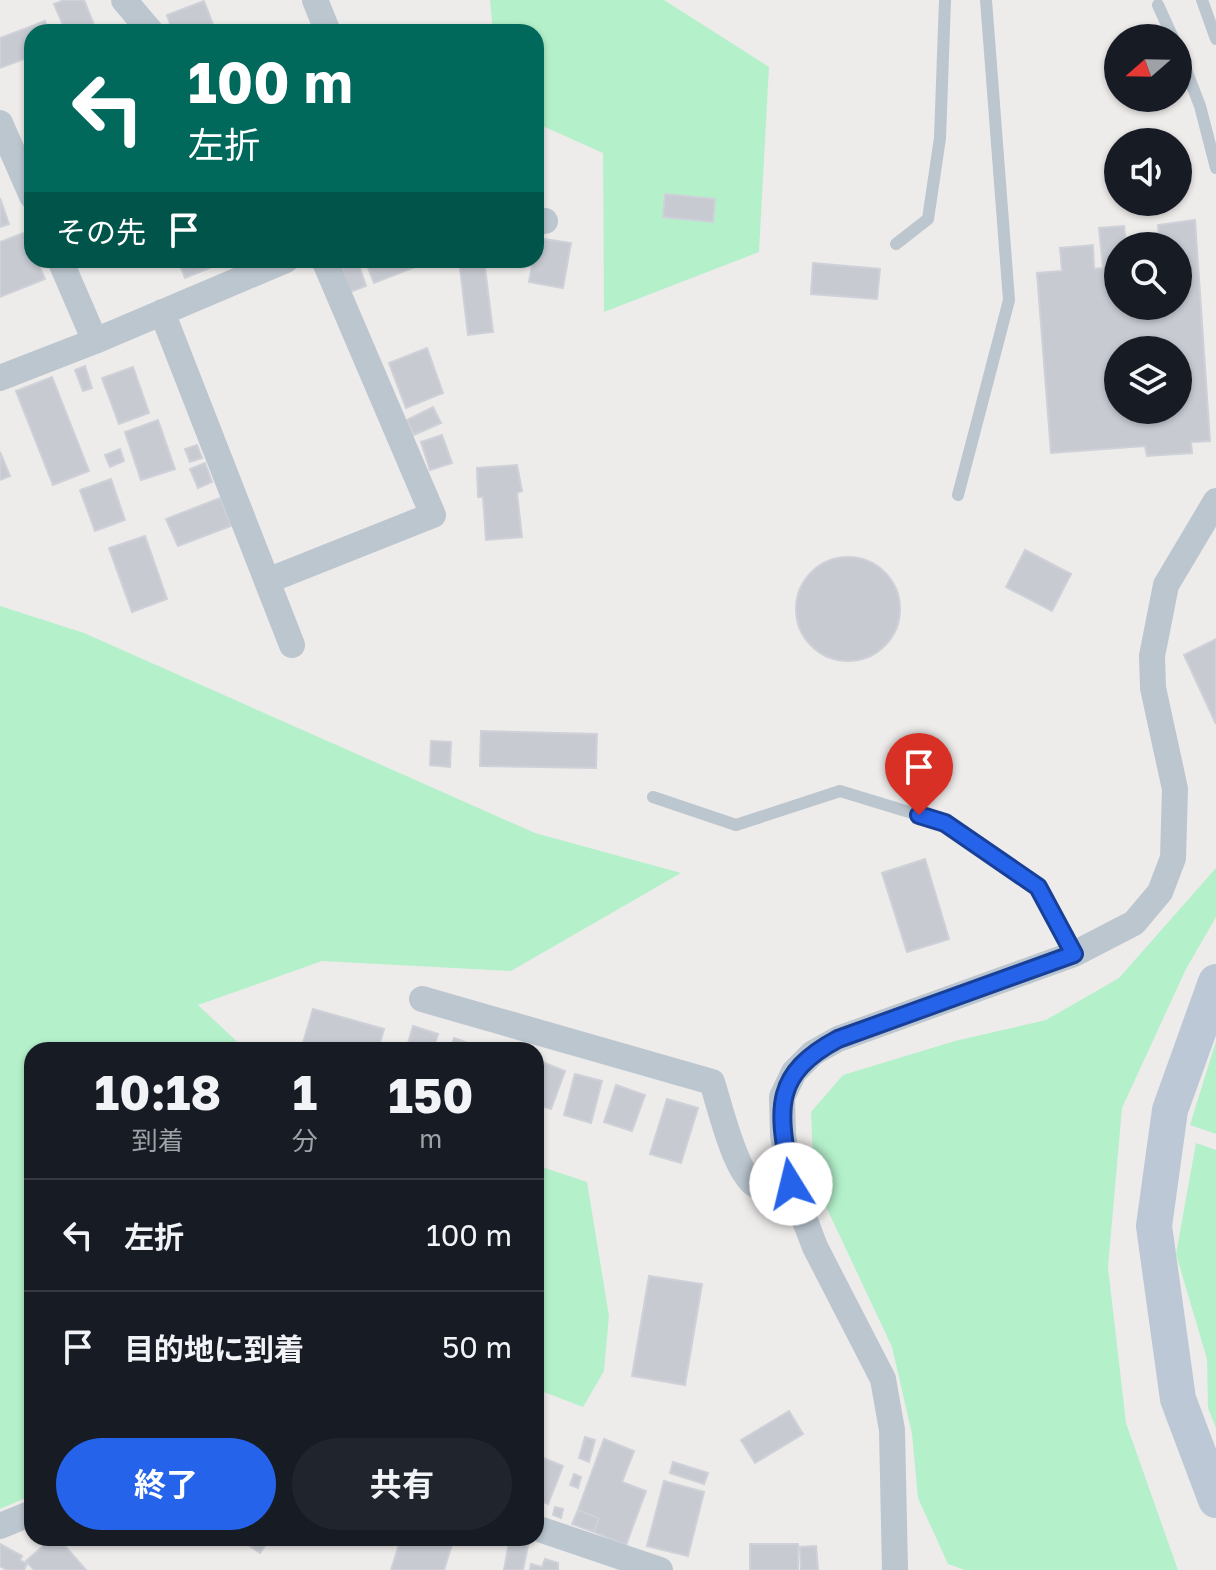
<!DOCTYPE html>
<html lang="ja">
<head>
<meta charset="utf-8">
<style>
	:root { --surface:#171b24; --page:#20242c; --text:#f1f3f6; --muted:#9ea1a6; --line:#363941; --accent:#2563eb }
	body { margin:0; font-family:"Golos Text","Noto Sans JP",sans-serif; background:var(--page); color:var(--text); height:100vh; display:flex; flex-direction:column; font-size:30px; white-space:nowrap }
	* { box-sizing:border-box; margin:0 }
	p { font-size:26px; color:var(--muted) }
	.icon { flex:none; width:44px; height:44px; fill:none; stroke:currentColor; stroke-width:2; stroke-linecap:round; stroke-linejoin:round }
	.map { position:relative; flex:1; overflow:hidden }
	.panel { position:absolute; left:24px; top:1042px; width:520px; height:504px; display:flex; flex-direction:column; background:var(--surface); border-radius:24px; box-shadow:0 2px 6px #0004 }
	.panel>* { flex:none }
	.guide { position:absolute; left:24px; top:24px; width:520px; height:244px; border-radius:24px; box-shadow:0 2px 6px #0004; background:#00695c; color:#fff; overflow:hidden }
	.needle { width:52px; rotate:250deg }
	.controls { position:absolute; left:1104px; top:24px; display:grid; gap:16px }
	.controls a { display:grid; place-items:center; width:88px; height:88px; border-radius:50%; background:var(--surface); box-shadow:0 2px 6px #0004; font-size:40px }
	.pin { position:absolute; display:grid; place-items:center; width:68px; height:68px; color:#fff; margin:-82px -34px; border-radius:50% 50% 50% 0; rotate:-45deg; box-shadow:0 0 8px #0007 }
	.pin .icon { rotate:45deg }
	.me { position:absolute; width:88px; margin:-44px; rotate:351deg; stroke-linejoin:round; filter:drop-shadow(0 0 6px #0008) }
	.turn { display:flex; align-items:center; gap:28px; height:168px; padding:0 32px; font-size:36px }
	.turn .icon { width:104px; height:104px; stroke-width:2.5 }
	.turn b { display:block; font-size:56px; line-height:68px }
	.then { display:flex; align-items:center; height:76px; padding:0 32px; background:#0003; gap:16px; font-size:30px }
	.eta { display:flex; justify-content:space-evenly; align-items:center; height:136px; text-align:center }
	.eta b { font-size:48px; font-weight:700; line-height:56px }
	.primary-button { display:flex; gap:16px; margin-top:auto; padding:16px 32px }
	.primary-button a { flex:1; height:92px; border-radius:48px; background:var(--accent); color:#fff; font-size:32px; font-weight:700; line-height:92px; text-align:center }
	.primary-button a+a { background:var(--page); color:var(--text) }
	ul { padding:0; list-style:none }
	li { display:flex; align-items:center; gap:24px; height:112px; padding:0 32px; border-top:2px solid var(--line) }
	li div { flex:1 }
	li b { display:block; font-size:30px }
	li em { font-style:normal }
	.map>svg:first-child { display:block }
	.green { fill:#b4f1cb }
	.building { fill:#c7cad1; stroke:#ced1d8; stroke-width:2; fill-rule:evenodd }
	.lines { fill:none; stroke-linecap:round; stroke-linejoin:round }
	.lane { stroke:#bbc6cf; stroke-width:12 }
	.street { stroke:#bbc6cf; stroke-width:26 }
	.secondary { stroke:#bcc8d6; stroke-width:36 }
	.route-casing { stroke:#184099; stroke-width:20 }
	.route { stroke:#2563eb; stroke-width:14 }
</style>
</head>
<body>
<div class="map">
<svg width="1216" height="1570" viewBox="0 0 1216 1570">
	<rect width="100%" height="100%" fill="#eeebeb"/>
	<path class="green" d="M490,0h174l105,67 -10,185 -155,60 -1,-159 -67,-30v-91h-43z
		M0,606l84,27 451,200 146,40 -170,98 -189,-10 -124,44 48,45h-214v445l-32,14z
		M1216,868v49l-30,52 -64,139 -14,159 18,156 52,147h-213l-17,-6 -30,-66 -6,-64 -20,-87 -78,-166 -3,-69 32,-37 112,-34 91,-21 73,-42z
		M1216,1041v93l-26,-9z
		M1196,1143l20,7v278l-8,-20 -1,-49 -31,-105z
		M536,1165l51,17 22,134 -5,55 -21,36 -47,-18z"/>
	<path class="building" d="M64,0h20l13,32h-31l-12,-28z
		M204,1l12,31h-43l-6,-17z
		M45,21l4,11h-17v24l-32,12v-30z
		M665,194l50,5 -2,23 -50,-5z
		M0,198l9,26 -9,3z
		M1195,220l15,221 -19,1 1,11 -45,3 -2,-10 -94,7 -14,-180 25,-2 -2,-23 33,-3 1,24 9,-1 -4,-40 25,-2 2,17 33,-5 -1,-13zM1118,246h60v60h-60zM1118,350h60v60h-60z
		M26,232l6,28h5l8,19 -45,18v-55z
		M537,238l34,5 -8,45 -34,-6 4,-22h3z
		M178,260h51l-44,18z
		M365,260h47l3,7 -41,16z
		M459,260h25l9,72 -25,3z
		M358,263l8,23 -16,6 -8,-23z
		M813,263l67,6 -3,30 -66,-5z
		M427,348l16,45 -37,15 -17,-45z
		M85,366l7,22 -9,3 -8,-21z
		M133,367l16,46 -30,11 -17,-46z
		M52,377l37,94 -36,14 -37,-94z
		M433,407l8,16 -27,12 -7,-15z
		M158,420l17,49 -34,11 -16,-48z
		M442,435l10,28 -22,7 -9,-28z
		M197,445l5,13 -12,4 -5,-13z
		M120,449l4,12 -14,6 -5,-12z
		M0,452l10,24 -10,4z
		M205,463l7,19 -14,6 -8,-19z
		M517,465l5,26 -5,2 5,44 -36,3 -3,-43h-5l-1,-29z
		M111,479l14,41 -30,11 -15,-41z
		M220,498l11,28 -53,20 -12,-27z
		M145,536l22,63 -35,13 -23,-64z
		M1025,550l46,24 -19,37 -46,-24z
		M796 609a52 52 0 1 1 104 0a52 52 0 1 1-104 0Z
		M1216,639v85l-32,-69z
		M481,731l116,3 -1,34 -116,-2z
		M431,741l20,1 -1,25 -20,-2z
		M925,859l24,80 -42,13 -25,-79z
		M313,1009l71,20 -6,21h-60l-16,-4z
		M413,1026l25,8 -5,16h-27z
		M454,1038l28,10 -1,2h-31z
		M537,1060l28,11 -14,38 -15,-5z
		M575,1074l27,7 -11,42 -27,-8z
		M616,1085l29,10 -13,36 -28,-9z
		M667,1099l31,9 -17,55 -31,-9z
		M649,1276l53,8 -17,101 -53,-9z
		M789,1411l14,23 -48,29 -14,-23z
		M585,1437l10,3 -6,22 -10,-4z
		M604,1439l30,12 -12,31 24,9 -20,54 -32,-13 5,-14 -21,-8z
		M536,1455l27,11 -15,38 -12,-5z
		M673,1462l35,11 -4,11 -34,-11z
		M574,1474l7,3 -3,11 -8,-3z
		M664,1481l40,11 -16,64 -41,-10z
		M555,1507l8,2 -2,9 -8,-3z
		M578,1510l21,8 -5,14 -22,-8z
		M52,1538h6l28,32h-52l-8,-9z
		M245,1538h25l-10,15 -17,-12z
		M401,1538h53l-10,32h-53z
		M509,1542l19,3 -5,25h-19z
		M0,1544l22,12 -2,4 7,4 -3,6h-17l-7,-4z
		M750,1544h48v26h-48z
		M816,1546l2,24h-17l-1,-23z
		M545,1559l13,4v7h-28l1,-6 11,3z"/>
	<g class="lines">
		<path class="lane" d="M1202,0l14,39
			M1158,5l15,33
			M1178,49l22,57 16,62
			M896,244l32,-25 12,-81 5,-138
			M958,495l51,-195 -23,-300
			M653,797l83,28 104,-34 105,32 93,64 36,67"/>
		<path class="street" d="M124,0l27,32
			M315,0l13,32
			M0,123l32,73
			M536,220l9,1
			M162,312l130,333
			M95,341l191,-81
			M0,378l95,-37 -35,-81
			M267,581l166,-66 -109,-255
			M422,999l290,83c8,24 24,97 47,105 11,4 21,0 32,-3
			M0,1526l32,-13
			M536,1528l124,42
			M895,1570l-3,-140 -9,-51 -68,-132 -24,-63 -8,-49 -1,-38 12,-25 19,-19 25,-14 236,-85 60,-31 26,-31 13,-34 2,-69 -22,-101 -1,-32 14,-71 50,-84"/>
		<path class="secondary" d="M1216,982l-46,128 -16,116 24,173 38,101"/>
	</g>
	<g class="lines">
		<defs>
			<path id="route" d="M791,1184c-11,-70 -24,-107 47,-145l236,-85 -36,-67 -93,-64 -26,-8"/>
		</defs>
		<use href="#route" class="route-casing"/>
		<use href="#route" class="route"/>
	</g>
</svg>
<div class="controls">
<a><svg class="needle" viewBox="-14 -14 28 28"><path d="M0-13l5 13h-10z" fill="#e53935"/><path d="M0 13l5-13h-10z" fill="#9ea1a6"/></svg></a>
<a><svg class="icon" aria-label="sound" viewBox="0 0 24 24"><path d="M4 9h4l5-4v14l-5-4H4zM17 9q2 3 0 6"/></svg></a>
<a><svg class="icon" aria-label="search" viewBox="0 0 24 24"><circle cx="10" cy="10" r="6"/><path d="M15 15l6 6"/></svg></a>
<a><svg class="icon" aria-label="layers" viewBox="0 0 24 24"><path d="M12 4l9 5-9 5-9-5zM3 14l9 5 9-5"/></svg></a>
</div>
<div class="pin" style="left:919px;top:815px;background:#d93025"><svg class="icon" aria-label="arrive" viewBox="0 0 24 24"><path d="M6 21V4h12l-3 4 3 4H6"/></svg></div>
<svg class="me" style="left:791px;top:1184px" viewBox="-20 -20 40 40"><circle r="19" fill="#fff"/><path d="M0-13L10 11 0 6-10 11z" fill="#2563eb"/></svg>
<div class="guide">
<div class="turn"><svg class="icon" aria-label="left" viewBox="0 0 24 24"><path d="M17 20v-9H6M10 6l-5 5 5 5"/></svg><div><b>100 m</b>左折</div></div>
<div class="then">その先<svg class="icon" aria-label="arrive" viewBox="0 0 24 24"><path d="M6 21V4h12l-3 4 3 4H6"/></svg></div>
</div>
<section class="panel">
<div class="eta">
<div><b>10:18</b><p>到着</p></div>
<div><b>1</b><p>分</p></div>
<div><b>150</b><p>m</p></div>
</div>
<ul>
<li><svg class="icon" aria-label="left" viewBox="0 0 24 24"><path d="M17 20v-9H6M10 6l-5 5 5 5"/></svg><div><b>左折</b></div><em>100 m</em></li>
<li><svg class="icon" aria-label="arrive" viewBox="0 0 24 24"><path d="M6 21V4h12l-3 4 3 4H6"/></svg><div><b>目的地に到着</b></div><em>50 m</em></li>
</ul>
<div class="primary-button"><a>終了</a><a>共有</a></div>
</section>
</div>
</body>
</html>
